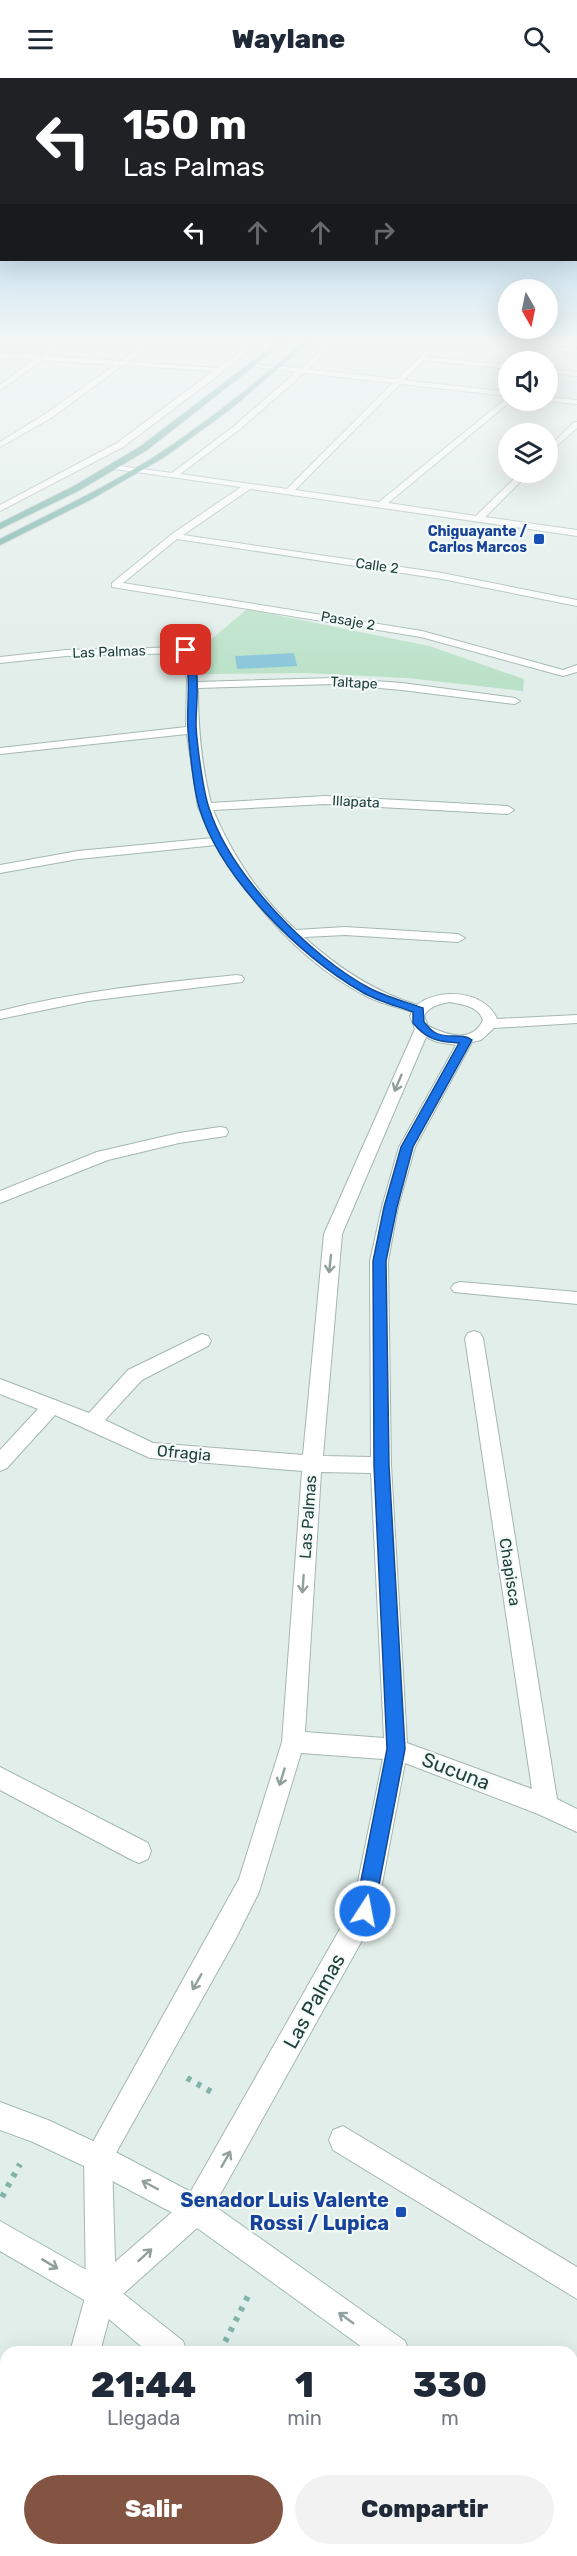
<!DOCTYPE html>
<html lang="es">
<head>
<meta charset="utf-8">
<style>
	:root { --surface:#fff; --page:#f2f2f3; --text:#1f2937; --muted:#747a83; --accent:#835442 }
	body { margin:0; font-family:Rubik,sans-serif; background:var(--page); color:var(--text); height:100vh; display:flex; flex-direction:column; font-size:22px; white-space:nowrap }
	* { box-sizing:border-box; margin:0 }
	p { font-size:20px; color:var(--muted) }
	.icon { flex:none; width:33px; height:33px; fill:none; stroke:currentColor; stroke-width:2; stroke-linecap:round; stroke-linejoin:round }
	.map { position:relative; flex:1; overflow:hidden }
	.details { position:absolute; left:0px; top:2268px; width:578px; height:210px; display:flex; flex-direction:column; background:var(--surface); border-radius:18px 18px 0 0; box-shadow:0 6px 24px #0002 }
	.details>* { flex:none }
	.top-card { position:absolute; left:0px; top:0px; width:578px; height:183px; box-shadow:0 6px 24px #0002; background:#202124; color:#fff; overflow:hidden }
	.needle { width:39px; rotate:171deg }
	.controls { position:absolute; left:498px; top:201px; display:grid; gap:12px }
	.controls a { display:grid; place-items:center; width:60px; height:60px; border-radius:50%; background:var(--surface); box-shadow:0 6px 24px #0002; font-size:30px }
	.pin { position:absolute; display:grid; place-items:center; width:51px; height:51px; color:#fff; margin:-26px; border-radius:12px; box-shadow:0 3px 9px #0006 }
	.me { position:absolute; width:66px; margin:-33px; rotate:11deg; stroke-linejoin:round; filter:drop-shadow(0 0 4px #0008) }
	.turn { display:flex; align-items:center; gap:21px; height:126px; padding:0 24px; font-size:27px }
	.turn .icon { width:78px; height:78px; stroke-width:2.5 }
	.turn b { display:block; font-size:42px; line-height:51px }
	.lanes { display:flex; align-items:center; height:57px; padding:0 24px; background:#0003; justify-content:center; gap:30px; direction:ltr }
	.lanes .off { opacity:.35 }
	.eta { display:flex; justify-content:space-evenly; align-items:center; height:102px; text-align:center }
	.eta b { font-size:36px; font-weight:800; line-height:42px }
	.action { display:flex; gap:12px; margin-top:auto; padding:12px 24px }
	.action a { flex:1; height:69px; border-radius:36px; background:var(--accent); color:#fff; font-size:24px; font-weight:800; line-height:69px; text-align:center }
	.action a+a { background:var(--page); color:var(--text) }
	header { display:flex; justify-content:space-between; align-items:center; height:78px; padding:0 24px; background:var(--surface); font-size:27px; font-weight:800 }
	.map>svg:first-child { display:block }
	.green { fill:#b9e1c7 }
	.water { fill:#86c4d8 }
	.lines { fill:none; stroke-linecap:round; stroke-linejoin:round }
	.street-casing { stroke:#a4b7b2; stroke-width:2 }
	.secondary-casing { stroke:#a0bbb3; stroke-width:2 }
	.primary-casing { stroke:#c1cac8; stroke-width:2 }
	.path { stroke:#80b4a8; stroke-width:6; stroke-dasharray:4.5 7; stroke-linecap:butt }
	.street { fill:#fff; fill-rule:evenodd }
	.secondary { fill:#fff; fill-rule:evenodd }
	.primary { fill:#63a79b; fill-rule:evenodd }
	.oneway { stroke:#90a09d }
	.route { fill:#1a73e8; stroke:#114b97; stroke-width:1.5 }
	.transit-dot { fill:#1a4fb4; stroke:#f3faf7; stroke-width:2 }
	.labels { text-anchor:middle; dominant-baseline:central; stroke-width:4.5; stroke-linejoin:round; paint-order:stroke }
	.far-transit-label { font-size:14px; font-weight:bold; fill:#164399; stroke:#f3faf7; text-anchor:end }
	.far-street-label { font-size:14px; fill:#20413b; stroke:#f3faf7 }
	.street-label { font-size:16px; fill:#20413b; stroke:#f3faf7 }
	.near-street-label { font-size:20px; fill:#20413b; stroke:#f3faf7 }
	.near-transit-label { font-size:20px; font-weight:bold; fill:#164399; stroke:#f3faf7; text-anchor:end }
</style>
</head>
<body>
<header><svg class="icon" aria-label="menu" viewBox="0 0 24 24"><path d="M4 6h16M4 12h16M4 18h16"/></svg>Waylane<svg class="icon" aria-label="search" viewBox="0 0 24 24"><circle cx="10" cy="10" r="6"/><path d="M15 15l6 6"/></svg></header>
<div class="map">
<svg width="577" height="2478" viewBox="0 0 577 2478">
	<rect width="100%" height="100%" fill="#e2eeea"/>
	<path class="green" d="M247,531l182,37 95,33 -1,12 -116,-13 -100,-5 -103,1 3,-31z"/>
	<path class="water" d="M294,575l3,13 -60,3 -2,-13z"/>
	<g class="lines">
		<defs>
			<path id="street" d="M61,263h7l-20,15 72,5 29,-20h7l-27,21 89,6 36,-27h7l-37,30 -101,76 -123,64v-6l117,-62 96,-72 -90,-6 -72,53 -51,29v-5l45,-28 70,-49 -72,-5 -43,30v-5l35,-26 -35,-2v-4l40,3z
				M331,263h7l-30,28 89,10 39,-38h6l-15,16 81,8v4l-84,-9 -20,20 104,12v4l-108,-12 -105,106 84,12 129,-105 3,4 -123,102 88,13 45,-44h9l-45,45 92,13v6l-327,-47 -67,46 259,38 135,27v6l-135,-27 -265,-40 -54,44 299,48 141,39 14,-5v7l-14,4 -142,-39 -309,-50v-4l60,-49 69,-47 -126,-18h-3v-4l60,8 61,-46 63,-55 -43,-5 -2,-3 50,4zM304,295l89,10 -106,106 -107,-15 59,-44z
				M473,263h20l84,8v4z
				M548,291l29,3v4l-29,-3z
				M548,319l29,3v4l-32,-3z
				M574,344h3v6l-29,26v-6z
				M186,569l5,3 6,32 137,-4 68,5 113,15 5,3 -5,3 -113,-14 -68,-6 -136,4c0,40 3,76 13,115l114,-7 183,10 6,4 -6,4 -183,-10 -112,6c19,45 46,86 83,120l49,-3 113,7 7,4 -7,4 -113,-7 -41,2c34,31 69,54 113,68 22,-18 69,-14 80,14l80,-4v8l-83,5 -13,12 -9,2 -57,105 -17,60 -10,54 3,204 16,278 125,46 -67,-451 3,-5 6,-2 6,2 3,5 74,461 20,10v23l-39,-18 -133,-51 -28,147 -3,9 -168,301 -93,83 -13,49h-30l16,-58 -2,-136 155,-279 43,-137 20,-271 -152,-13 -95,-43 -48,53 -7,3v-21l38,-41 -38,-15v-15l89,34 39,-43 74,-36 6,2 3,5 -3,5 -66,34 -37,40 48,23 150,12 21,-221 91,-205 -5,-13 2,-4c-15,-5 -30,-8 -44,-15 -65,-33 -115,-91 -152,-152l-138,14 -78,14v-8l78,-14 135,-13 -15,-31 -11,-73 -187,20v-6l186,-21 1,-47 -5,-27 -116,3 -66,7v-6l66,-7zM450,924c14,3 28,4 33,18 -11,24 -36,15 -55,6l-4,-10c5,-10 15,-12 26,-14zM426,959l11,5 19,3 -57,102 -17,60 -12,54 1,196 -48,-1 19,-222zM321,1394l50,1 13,265 -79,-6zM301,1675l82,6 -30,147 -167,294 -71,62 -3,-102 123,-220 24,-48z
				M237,897l5,1 2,3 -2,3 -154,19 -88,18v-8c78,-20 157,-28 237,-36z
				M220,1049l6,1 2,4 -2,4 -47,7 -71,17 -108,43v-12l97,-39 82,-19z
				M460,1204l117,10v12l-123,-12 -3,-4 3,-4z
				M0,1689l148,76 3,8 -3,8 -9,4 -9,-4 -130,-69z
				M343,2048l234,141v32l-244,-149 -4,-10 4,-10z
				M14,2472h32l-2,6h-32z"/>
			<path id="secondary" d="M0,2024l48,18 60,28 98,52 199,141 4,11h-40l-183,-132 -98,-52 -55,-26 -33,-12z
				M0,2143l111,63 72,57 4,11h-39l-57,-48 -91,-53z
				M572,2386l5,2v34l-5,-2z
				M426,2472h39l2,6h-39z"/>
			<path id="primary" d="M279,263h7l-139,109 -67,40 -80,39v-6l74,-37 67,-40z
				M304,263h7l-83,70 -65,47 -73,42 -90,45v-6c53,-27 107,-52 157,-84 52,-34 100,-73 147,-114z"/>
		</defs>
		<use href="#street" class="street-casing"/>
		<use href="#secondary" class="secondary-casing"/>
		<use href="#primary" class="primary-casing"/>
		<path class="path" d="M187,2000l30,17
			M2,2119l18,-33
			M220,2274l28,-56"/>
		<use href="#street" class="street"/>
		<use href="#secondary" class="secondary"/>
		<use href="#primary" class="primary"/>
	</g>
	<defs><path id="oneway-shaft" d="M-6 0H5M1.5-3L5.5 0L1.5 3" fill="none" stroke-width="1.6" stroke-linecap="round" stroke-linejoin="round" transform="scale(1.5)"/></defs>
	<g class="oneway">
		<use href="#oneway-shaft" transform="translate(398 1005) rotate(113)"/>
		<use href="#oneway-shaft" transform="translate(330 1186) rotate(96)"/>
		<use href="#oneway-shaft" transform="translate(303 1506) rotate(94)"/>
		<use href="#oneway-shaft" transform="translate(282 1699) rotate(107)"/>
		<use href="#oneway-shaft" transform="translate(197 1904) rotate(120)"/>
		<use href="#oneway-shaft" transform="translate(226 2081) rotate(-60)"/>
		<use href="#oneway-shaft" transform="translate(150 2107) rotate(-152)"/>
		<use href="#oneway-shaft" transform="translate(145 2177) rotate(-42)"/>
		<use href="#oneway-shaft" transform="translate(50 2186) rotate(31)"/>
		<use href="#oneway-shaft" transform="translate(346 2240) rotate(-144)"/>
	</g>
	<linearGradient id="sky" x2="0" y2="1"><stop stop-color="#81bae2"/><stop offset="0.43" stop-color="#f2f7f6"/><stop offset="1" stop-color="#f2f7f6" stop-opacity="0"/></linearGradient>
	<rect width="577" height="610" fill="url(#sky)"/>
	<path class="route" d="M186,569c5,3 9,13 10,19 3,19 0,41 0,60 1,18 7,65 13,82 21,66 101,149 162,181 16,8 35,13 52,19l1,14c3,3 6,8 10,10 12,8 28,0 38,8l-59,107 -16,60 -11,54 3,204 16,284 -31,162 -3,6 -6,3 -7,-3 -3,-6 32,-162 -13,-284 -1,-204 11,-54 17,-60 58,-104c-21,-1 -33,-4 -46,-20v-11c-16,-6 -36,-11 -51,-20 -62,-36 -142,-114 -163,-185 -6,-21 -9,-54 -11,-76 -2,-28 5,-55 -6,-81z"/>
	<g class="transit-dot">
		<rect x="533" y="455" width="12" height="12" rx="3"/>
		<rect x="395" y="2128" width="12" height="12" rx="3"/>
	</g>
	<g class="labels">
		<g class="far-transit-label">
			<text x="527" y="453">Chiguayante /<tspan x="527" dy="16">Carlos Marcos</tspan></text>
		</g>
		<g class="far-street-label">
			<text transform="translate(377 488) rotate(8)">Calle 2</text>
			<text transform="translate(348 543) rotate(10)">Pasaje 2</text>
			<text transform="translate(109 574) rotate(-2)">Las Palmas</text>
			<text transform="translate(354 605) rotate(3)">Taltape</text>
			<text transform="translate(356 724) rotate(3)">Illapata</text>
		</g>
		<g class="street-label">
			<text transform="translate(184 1375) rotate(5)">Ofragia</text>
			<text transform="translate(308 1439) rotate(-86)">Las Palmas</text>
			<text transform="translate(510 1494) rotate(81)">Chapisca</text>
		</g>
		<g class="near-street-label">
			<text transform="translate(456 1693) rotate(21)">Sucuna</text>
			<text transform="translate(314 1923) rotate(-61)">Las Palmas</text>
		</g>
		<g class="near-transit-label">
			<text x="389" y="2122">Senador Luis Valente<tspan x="389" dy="23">Rossi / Lupica</tspan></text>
		</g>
	</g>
</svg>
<div class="controls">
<a><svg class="needle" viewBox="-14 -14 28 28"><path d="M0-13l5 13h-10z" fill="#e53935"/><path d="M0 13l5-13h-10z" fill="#747a83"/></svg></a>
<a><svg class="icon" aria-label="sound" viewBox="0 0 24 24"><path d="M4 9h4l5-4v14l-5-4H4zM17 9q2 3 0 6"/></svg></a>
<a><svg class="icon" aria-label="layers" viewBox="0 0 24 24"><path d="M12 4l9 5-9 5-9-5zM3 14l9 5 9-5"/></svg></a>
</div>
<div class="pin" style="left:186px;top:572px;background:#d93025"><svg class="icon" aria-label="arrive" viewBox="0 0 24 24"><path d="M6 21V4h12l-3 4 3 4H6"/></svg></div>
<svg class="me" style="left:365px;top:1833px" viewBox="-20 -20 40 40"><circle r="17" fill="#1a73e8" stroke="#fff" stroke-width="3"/><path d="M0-11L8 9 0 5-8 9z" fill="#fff"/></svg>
<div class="top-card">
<div class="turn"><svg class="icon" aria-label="left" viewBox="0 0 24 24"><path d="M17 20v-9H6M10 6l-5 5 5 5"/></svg><div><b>150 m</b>Las Palmas</div></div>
<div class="lanes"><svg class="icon" aria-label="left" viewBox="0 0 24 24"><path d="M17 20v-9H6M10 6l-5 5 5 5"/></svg><svg class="icon off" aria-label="ahead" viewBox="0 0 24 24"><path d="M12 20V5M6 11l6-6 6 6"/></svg><svg class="icon off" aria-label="ahead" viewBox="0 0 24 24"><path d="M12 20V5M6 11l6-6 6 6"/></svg><svg class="icon off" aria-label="right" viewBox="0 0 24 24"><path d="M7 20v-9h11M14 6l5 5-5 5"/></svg></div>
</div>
<section class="details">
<div class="eta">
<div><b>21:44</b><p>Llegada</p></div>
<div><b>1</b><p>min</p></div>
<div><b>330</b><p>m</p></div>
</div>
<div class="action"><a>Salir</a><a>Compartir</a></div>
</section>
</div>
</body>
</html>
